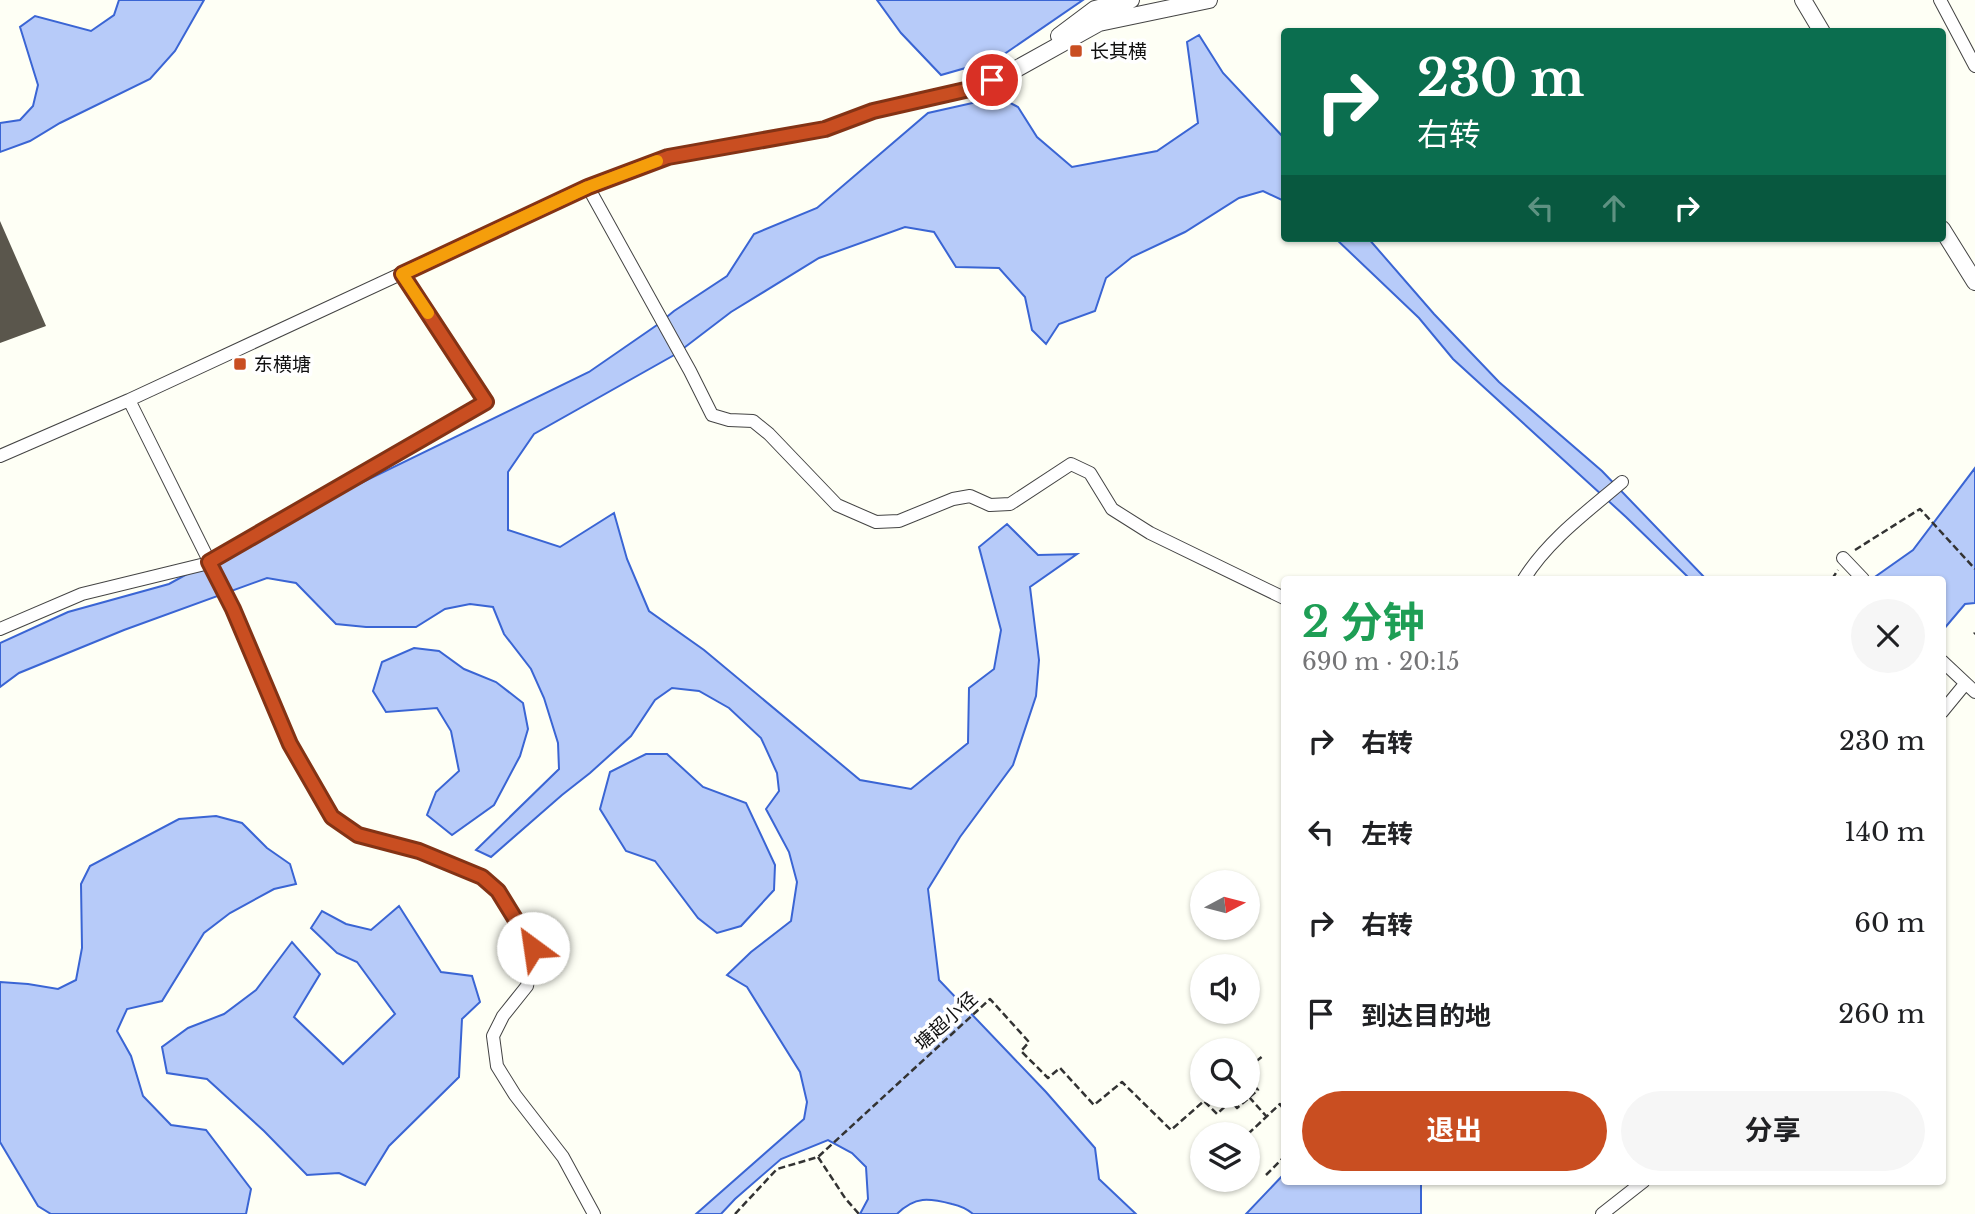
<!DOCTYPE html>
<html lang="zh">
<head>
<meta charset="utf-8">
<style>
	:root { --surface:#fff; --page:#f6f6f6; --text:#202124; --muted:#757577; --accent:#c94e21 }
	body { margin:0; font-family:"Libre Baskerville","Noto Sans SC",serif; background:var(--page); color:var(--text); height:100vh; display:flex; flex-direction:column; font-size:26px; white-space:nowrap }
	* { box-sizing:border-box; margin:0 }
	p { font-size:23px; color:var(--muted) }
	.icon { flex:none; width:38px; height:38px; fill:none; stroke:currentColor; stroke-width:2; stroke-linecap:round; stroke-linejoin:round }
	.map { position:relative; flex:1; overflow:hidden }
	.sheet { position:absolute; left:1281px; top:576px; width:665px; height:609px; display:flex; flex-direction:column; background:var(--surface); border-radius:7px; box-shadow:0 2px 5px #0004 }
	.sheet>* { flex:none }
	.banner { position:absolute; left:1281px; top:28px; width:665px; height:214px; border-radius:7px; box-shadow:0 2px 5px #0004; background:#0b6e4f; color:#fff; overflow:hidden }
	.needle { width:46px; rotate:83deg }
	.fabs { position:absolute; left:1190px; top:870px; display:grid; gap:14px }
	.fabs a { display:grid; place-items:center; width:70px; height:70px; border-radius:50%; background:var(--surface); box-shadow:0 2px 5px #0004; font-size:35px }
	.pin { position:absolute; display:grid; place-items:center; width:60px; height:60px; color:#fff; margin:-30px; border:4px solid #fff; border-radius:50%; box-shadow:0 2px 7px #0007 }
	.me { position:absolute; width:77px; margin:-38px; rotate:329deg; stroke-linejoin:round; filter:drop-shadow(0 0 5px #0008) }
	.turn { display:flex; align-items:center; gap:24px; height:147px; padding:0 21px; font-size:32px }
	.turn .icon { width:91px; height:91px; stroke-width:2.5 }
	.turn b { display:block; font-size:49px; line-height:60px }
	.lanes { display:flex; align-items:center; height:66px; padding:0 21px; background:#0003; justify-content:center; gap:35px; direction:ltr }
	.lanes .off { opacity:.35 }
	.round { display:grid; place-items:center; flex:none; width:74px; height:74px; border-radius:37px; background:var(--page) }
	.headline { display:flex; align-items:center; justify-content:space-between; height:119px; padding:0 21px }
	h1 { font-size:42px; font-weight:700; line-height:52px; color:#1e9e55 }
	.action { display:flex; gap:14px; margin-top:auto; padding:14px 21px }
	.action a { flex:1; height:80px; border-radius:42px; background:var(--accent); color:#fff; font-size:28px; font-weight:700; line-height:80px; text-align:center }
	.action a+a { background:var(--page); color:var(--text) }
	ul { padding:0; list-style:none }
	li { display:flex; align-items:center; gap:21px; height:91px; padding:0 21px }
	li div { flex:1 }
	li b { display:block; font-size:26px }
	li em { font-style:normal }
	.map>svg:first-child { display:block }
	.water { fill:#b7cbf9; stroke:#3a65d4; stroke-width:2 }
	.building { fill:#5a564c }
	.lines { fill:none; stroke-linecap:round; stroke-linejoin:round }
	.minor-casing { stroke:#444; stroke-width:14 }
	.tertiary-casing { stroke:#444; stroke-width:18 }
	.path { stroke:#333; stroke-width:2.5; stroke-dasharray:7 3.5; stroke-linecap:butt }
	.minor { stroke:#fff; stroke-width:12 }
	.tertiary { stroke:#fff; stroke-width:16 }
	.route-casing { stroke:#833315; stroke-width:18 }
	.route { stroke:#c94e21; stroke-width:12 }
	.slow { stroke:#f59e0b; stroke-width:12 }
	.poi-dot { fill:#c94e21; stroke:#fff; stroke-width:2.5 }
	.labels { text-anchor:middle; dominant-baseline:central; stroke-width:7; stroke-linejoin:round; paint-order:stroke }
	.poi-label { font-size:19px; fill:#111; stroke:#fff; text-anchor:start }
	.street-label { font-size:19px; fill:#111; stroke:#fff }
</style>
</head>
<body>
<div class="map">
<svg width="1975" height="1214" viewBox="0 0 1975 1214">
	<rect width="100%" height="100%" fill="#fefff5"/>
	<path class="water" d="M119,0h85l-29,51 -25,28 -90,44 -30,18 -30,11v-29l20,-3 13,-14 5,-21 -18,-58 15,-11 56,15 23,-16z
		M877,0h206l-86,59 -56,16 -40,-42z
		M1199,35l24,38 61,65v63l-21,-10 -24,7 -54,34 -53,25 -26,21 -11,33 -36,13 -13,20 -14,-14 -7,-33 -26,-29 -43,-1 -22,-35 -29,-5 -86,31 -88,54 -55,42 -142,80 -26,38v58l52,17 54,-34 13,46 22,52 55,39 156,130 51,9 57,-46 1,-55 25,-19 7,-39 -22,-83 28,-23 31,31 39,-1 -47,33 9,73 -3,36 -23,69 -53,72 -32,52 11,91 107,112 49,56 4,31 37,35h-163c-7,-6 -12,-8 -21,-10 -23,-6 -37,-8 -55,10h-37l8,-15 -2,-32 -14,-14 -24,-13 -47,19 -46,40 -14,15h-25l108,-95 3,-17 -7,-30 -53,-85 -20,-12 24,-23 40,-31 6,-39 -8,-30 -23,-43 13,-18 -2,-18 -16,-35 -32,-30 -30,-17 -27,-3 -17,12 -24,36 -41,37 -28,22 -71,62 -15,-7 83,-81 -1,-26 -14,-45 -13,-29 -27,-35 -11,-27 -23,-3 -25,5 -29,18h-50l-30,-3 -40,-41 -29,-5 -143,52 -105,43 -19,14v-44l68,-31 101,-28 120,-66 300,-146 68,-47 17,-14 53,-35 27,-42 63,-26 111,-95 71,-16 19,10 19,30 35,30 85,-16 41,-28 -11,-81z
		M1335,238h33l66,76 65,68 103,89 104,108h-16l-64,-62 -173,-158 -34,-41z
		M1975,468v135l-10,1 -22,26 -1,-51h-70l41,-29z
		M414,648l25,3 25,18 32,13 27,21 5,26 -8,27 -26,49 -42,30 -25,-20 9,-23 23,-21 -8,-40 -14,-23 -51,4 -13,-21 9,-29z
		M646,754h21l36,33 43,16 29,62 -1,25 -33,36 -24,7 -19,-15 -43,-57 -29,-10 -26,-42 10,-37z
		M216,816l26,7 25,25 23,16 6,20 -22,5 -44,24 -26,20 -42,68 -35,8 -10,22 14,25 12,40 28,29 35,5 45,59 -5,25h-195l-13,-8 -38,-64v-160l28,2 30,5 18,-9 6,-32 -1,-64 9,-18 89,-47z
		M399,906l42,66 31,4 8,26 -18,17 -3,58 -70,69 -24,39 -26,-12 -32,2 -43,-44 -57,-52 -40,-6 -5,-26 26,-19 36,-14 32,-24 36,-48 28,32 -26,43 49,47 52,-50 -38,-52 -20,-9 -26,-25 11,-17 24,13 25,6z
		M1284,1174v7h137v33h-175z"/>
	<path class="building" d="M0,221l46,105 -46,17z"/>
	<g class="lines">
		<defs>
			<path id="minor" d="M1940,0l35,66
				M588,187l102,184 22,44 17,5 24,1 16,13 68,71 39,17 23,-1 54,-22 17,-3 20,9 20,-1 61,-40 19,9 22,36 38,24 134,65
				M129,400l104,209 57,135 42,73 26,18 61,16 63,26 16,14 35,57 -6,38 -24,30 -10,20 4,30 18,29 48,62 31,57
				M0,456l129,-56 459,-213 80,-30 157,-28 48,-18 101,-23 35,-15
				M1843,558l20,21
				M1524,579c24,-39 64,-68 98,-97
				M0,629l82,-35 127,-31 277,-161 -84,-128
				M1942,661l33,31
				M1942,712l23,-28
				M1602,1214l42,-33"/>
			<path id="tertiary" d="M1803,0l19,32
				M1059,36l36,-27 36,-9
				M1009,73l90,-50 110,-23
				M1942,229l33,53"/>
		</defs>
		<use href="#minor" class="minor-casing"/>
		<use href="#tertiary" class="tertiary-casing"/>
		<path class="path" d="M1855,550l65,-41 55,60
			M1832,579l6,-9
			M1974,634l1,-1
			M1248,1068l16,-13
			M1249,1097l18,20
			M1248,1134l32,-30 4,6
			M818,1157l27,41 14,16
			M1266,1175l18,-18
			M735,1214l42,-45 41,-12 172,-158 39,43 -8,9 27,27 12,-10 34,37 28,-23 49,48 33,-29 13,13 14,-13 6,7 21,-18 -10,-12"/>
		<use href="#minor" class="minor"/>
		<use href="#tertiary" class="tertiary"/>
	</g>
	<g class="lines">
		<defs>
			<path id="route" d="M533,948l-35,-57 -16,-14 -63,-26 -61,-16 -26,-18 -42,-73 -57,-135 -24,-47 277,-160 -84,-128 186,-87 80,-30 157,-28 48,-18 101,-23 18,-8"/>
		</defs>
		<use href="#route" class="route-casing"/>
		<use href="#route" class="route"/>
		<path class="slow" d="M428,313l-26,-39 186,-87 69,-26"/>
	</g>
	<g class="poi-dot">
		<rect x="1069" y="44" width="14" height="14" rx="3.5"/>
		<rect x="233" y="357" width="14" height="14" rx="3.5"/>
	</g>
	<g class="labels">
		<g class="poi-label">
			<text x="1090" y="51">长其横</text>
			<text x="254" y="364">东横塘</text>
		</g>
		<g class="street-label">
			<text transform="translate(946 1021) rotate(-42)">塘超小径</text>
		</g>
	</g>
</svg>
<div class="fabs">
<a><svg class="needle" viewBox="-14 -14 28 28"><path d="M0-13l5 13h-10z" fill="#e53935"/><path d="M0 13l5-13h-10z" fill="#757577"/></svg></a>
<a><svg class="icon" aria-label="sound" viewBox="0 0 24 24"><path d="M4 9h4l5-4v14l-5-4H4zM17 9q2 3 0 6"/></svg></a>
<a><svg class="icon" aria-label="search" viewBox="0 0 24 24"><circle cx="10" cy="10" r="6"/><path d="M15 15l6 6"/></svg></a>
<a><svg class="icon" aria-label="layers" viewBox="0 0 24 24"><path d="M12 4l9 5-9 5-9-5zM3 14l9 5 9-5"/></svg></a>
</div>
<div class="pin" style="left:992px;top:80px;background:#d93025"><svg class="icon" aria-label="arrive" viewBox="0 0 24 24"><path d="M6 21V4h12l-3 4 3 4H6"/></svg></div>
<svg class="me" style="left:533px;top:948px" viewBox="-20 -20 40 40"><circle r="19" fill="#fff"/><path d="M0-13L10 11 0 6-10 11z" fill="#c94e21"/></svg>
<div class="banner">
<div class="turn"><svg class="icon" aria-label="right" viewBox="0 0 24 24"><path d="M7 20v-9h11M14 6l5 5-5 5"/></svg><div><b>230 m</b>右转</div></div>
<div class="lanes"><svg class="icon off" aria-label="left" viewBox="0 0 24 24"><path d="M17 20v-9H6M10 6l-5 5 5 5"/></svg><svg class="icon off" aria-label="ahead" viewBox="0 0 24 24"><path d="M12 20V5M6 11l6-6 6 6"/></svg><svg class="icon" aria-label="right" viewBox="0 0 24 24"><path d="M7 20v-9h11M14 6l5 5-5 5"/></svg></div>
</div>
<section class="sheet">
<div class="headline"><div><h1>2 分钟</h1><p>690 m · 20:15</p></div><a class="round"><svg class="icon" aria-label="close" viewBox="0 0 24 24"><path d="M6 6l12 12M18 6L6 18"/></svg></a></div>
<ul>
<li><svg class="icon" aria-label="right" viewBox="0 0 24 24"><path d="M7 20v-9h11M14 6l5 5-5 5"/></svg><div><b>右转</b></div><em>230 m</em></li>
<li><svg class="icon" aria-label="left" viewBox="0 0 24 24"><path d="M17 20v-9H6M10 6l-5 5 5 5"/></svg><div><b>左转</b></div><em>140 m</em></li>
<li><svg class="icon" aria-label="right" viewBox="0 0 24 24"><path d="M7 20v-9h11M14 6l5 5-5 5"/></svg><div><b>右转</b></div><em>60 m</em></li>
<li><svg class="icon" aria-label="arrive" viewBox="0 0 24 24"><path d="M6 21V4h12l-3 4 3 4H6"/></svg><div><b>到达目的地</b></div><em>260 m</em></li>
</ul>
<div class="action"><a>退出</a><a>分享</a></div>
</section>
</div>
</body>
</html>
